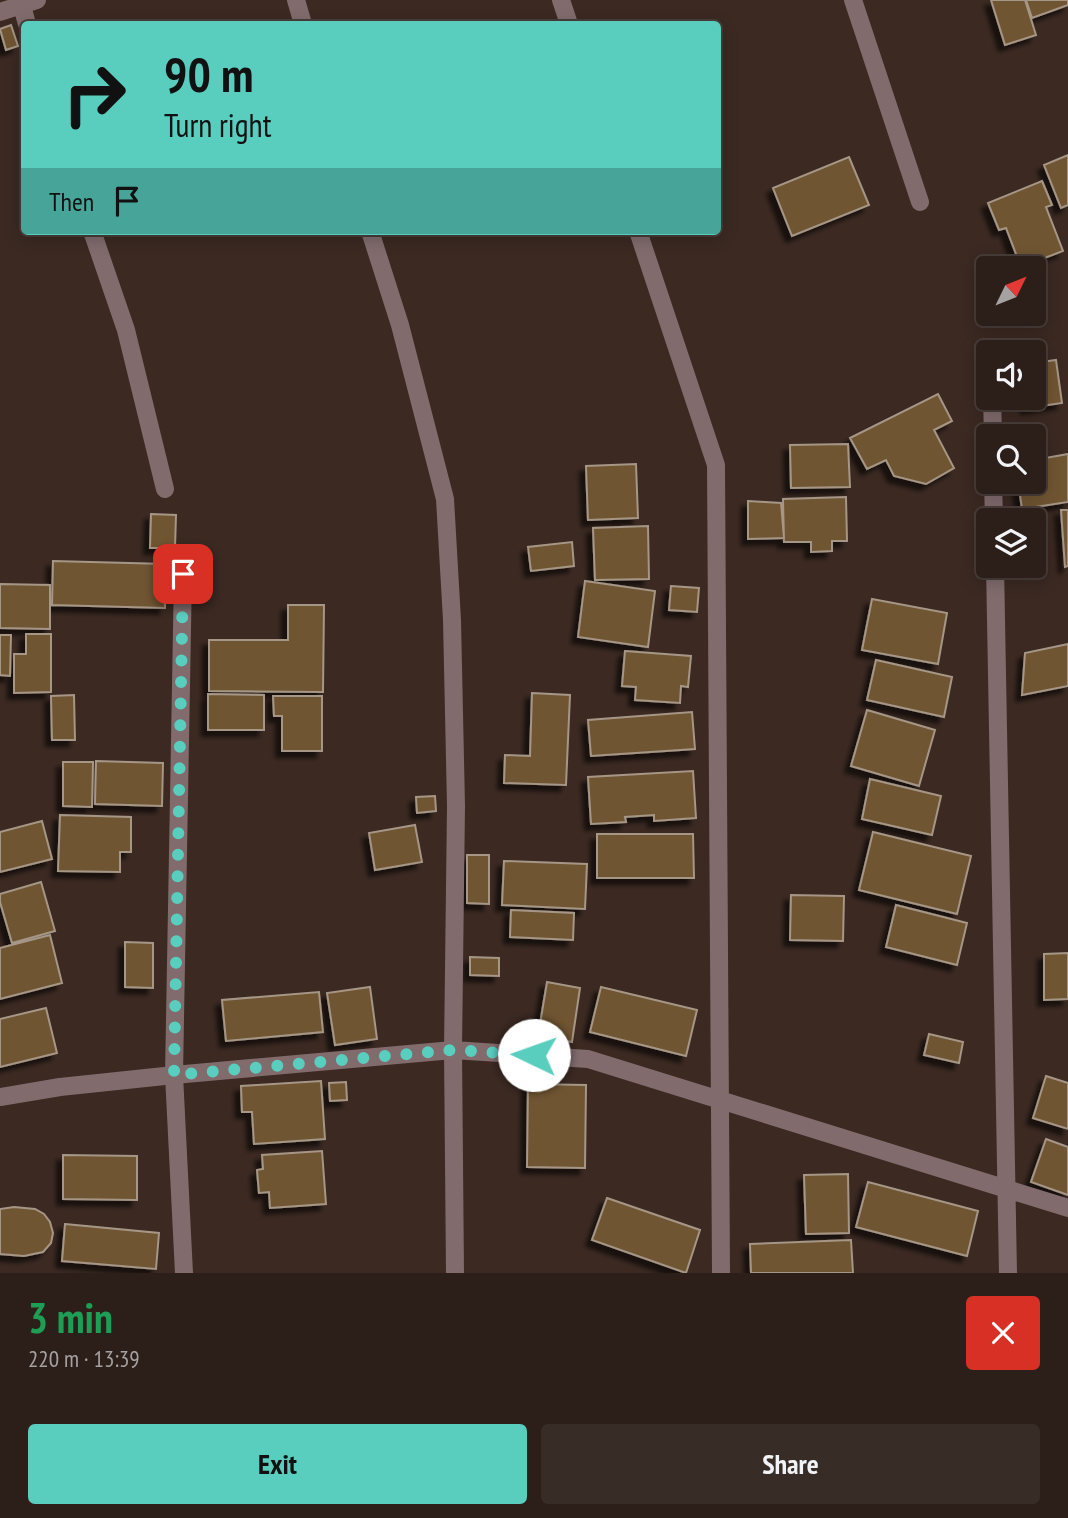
<!DOCTYPE html>
<html lang="en">
<head>
<meta charset="utf-8">
<style>
	:root { --surface:#2c1f1a; --page:#382c27; --text:#f1f3f6; --muted:#a6a2a2; --line:#483d39; --accent:#59cebf }
	body { margin:0; font-family:"PT Sans Narrow",sans-serif; background:var(--page); color:var(--text); height:100vh; display:flex; flex-direction:column; font-size:26px; white-space:nowrap }
	* { box-sizing:border-box; margin:0 }
	p { font-size:23px; color:var(--muted) }
	.icon { flex:none; width:38px; height:38px; fill:none; stroke:currentColor; stroke-width:2; stroke-linecap:round; stroke-linejoin:round }
	.map { position:relative; height:1273px; overflow:hidden }
	.side { display:flex; flex-direction:column; background:var(--surface); flex:1 }
	.side>* { flex:none }
	.banner { position:absolute; left:21px; top:21px; width:700px; height:214px; border-radius:7px; box-shadow:0 4px 18px #0003,0 0 0 2px var(--line); background:#59cebf; color:#111; overflow:hidden }
	.needle { width:46px; rotate:47deg }
	.controls { position:absolute; left:976px; top:256px; display:grid; gap:14px }
	.controls a { display:grid; place-items:center; width:70px; height:70px; border-radius:7px; background:var(--surface); box-shadow:0 4px 18px #0003,0 0 0 2px var(--line); font-size:35px }
	.pin { position:absolute; display:grid; place-items:center; width:60px; height:60px; color:#fff; margin:-30px; border-radius:14px; box-shadow:0 4px 10px #0006 }
	.me { position:absolute; width:77px; margin:-38px; rotate:273deg; stroke-linejoin:round; filter:drop-shadow(0 0 5px #0008) }
	.turn { display:flex; align-items:center; gap:24px; height:147px; padding:0 28px; font-size:32px }
	.turn .icon { width:91px; height:91px; stroke-width:2.5 }
	.turn b { display:block; font-size:49px; line-height:60px }
	.then { display:flex; align-items:center; height:66px; padding:0 28px; background:#0003; gap:14px; font-size:26px }
	.round { display:grid; place-items:center; flex:none; width:74px; height:74px; border-radius:7px; background:var(--page) }
	.summary { display:flex; align-items:center; justify-content:space-between; height:119px; padding:0 28px }
	h1 { font-size:42px; font-weight:600; line-height:52px; color:#1e9e55 }
	.primary-button { display:flex; gap:14px; margin-top:auto; padding:14px 28px }
	.primary-button a { flex:1; height:80px; border-radius:7px; background:var(--accent); color:#111; font-size:28px; font-weight:600; line-height:80px; text-align:center }
	.primary-button a+a { background:var(--page); color:var(--text) }
	.map>svg:first-child { display:block }
	.building { fill:#705433; stroke:#a59686; stroke-width:2; filter:url(#shadow) }
	.lines { fill:none; stroke-linecap:round; stroke-linejoin:round }
	.minor { stroke:#816b6d; stroke-width:18 }
	.route { stroke:#59cebf; stroke-width:12; stroke-dasharray:0 21.6 }
</style>
</head>
<body>
<div class="map">
<svg width="1068" height="1273" viewBox="0 0 1068 1273">
	<defs>
		<filter id="shadow"><feDropShadow dx="-6" dy="6" stdDeviation="2" flood-color="#0009"/></filter>
	</defs>
	<rect width="100%" height="100%" fill="#3b2922"/>
	<path class="building" d="M991,0h34l11,35 -31,10z
		M1026,0h42v5l-36,13z
		M11,25l7,21 -12,4 -6,-21z
		M1068,155v50l-7,3 -17,-43z
		M849,157l20,48 -77,31 -19,-48z
		M1042,181l10,24 -6,2 17,44 -42,16 -15,-39 -7,2 -11,-27z
		M1056,360l6,43 -35,5 -2,-11h9v-34z
		M938,394l14,27 -18,9 20,38 -28,16 -32,-8 -8,-16 -19,9 -17,-31z
		M848,444l2,43 -59,1 -1,-43z
		M1068,454v48l-46,7 -4,-28h16v-21z
		M636,464l2,54 -50,2 -2,-54z
		M846,497l1,44h-15v10l-21,1v-10h-27l-1,-43z
		M748,501l33,2 3,35 -36,1z
		M1061,510h7v56l-3,1z
		M151,514l25,1 -1,33h-25z
		M648,526l1,53 -54,1 -2,-52z
		M572,542l2,24 -43,5 -3,-24z
		M53,561l113,3 -1,44 -113,-3z
		M585,581l70,10 -7,56 -70,-10z
		M0,584l50,1v44l-50,-1z
		M671,586l28,2 -2,24 -28,-2z
		M872,599l75,14 -9,51 -76,-14z
		M288,605h36l-1,87 -114,-1v-51h79z
		M26,634h25v58l-37,1v-39h12z
		M0,635h11l-1,41 -10,-1z
		M1068,644v42l-46,9 3,-42z
		M625,651l66,5 -3,31 -7,-1 -1,17 -45,-3 1,-13 -14,-1z
		M876,660l76,17 -8,40 -77,-17z
		M532,693l38,2 -4,90 -62,-2 1,-28 25,1z
		M208,694l56,1v35h-56z
		M74,695l1,45h-23l-1,-44z
		M273,696h49v55h-40v-35h-8z
		M867,710l68,20 -16,56 -68,-20z
		M692,712l3,37 -104,7 -3,-36z
		M96,761l67,2 -1,43 -67,-2z
		M63,762h30l-1,45 -29,-1z
		M693,771l3,47 -42,3v-6l-29,2 1,5 -35,2 -3,-47z
		M870,779l71,17 -9,39 -70,-16z
		M435,796l1,15 -19,2 -1,-16z
		M60,815l71,2v35h-11v20l-62,-1z
		M42,821l10,38 -52,13v-40z
		M415,825l7,37 -47,8 -6,-37z
		M873,832l98,24 -14,58 -98,-24z
		M597,834h96l1,44h-97z
		M467,855h22v49l-22,-1z
		M504,861l83,3 -2,45 -83,-4z
		M41,882l14,49 -43,12 -12,-41v-8z
		M791,895l53,1 -1,45 -53,-1z
		M896,905l71,18 -10,42 -71,-18z
		M511,910l63,3 -1,27 -63,-3z
		M50,935l12,48 -62,16v-51z
		M125,942l28,1v45l-28,-1z
		M1068,953v46l-24,1v-46z
		M470,957l29,1v18l-29,-1z
		M547,982l33,6 -8,54 -34,-6z
		M370,987l7,52 -42,6 -8,-52z
		M601,987l96,23 -11,46 -96,-24z
		M319,992l4,40 -97,9 -4,-41z
		M46,1008l11,45 -57,14v-48z
		M929,1034l34,8 -4,21 -35,-8z
		M1046,1076l22,7v46l-35,-11z
		M321,1081l4,58 -71,5 -2,-32h-10l-1,-26z
		M346,1082l1,18 -17,1 -1,-18z
		M528,1084l58,1 -1,83 -58,-1z
		M1046,1139l22,8v48l-37,-13z
		M322,1151l4,53 -56,4 -1,-16 -10,1 -2,-23 6,-1 -1,-14z
		M63,1155l74,1v44l-74,-1z
		M848,1174l1,59 -43,1 -2,-59z
		M868,1182l110,29 -11,45 -111,-29z
		M607,1198l93,32 -14,43 -94,-33z
		M14,1207l21,2 9,5 6,8 3,11 -2,10 -8,9 -19,4 -24,-2v-45z
		M65,1224l94,9 -3,36 -94,-8z
		M851,1240l2,33h-102l-1,-29z"/>
	<g class="lines">
		<path class="minor" d="M296,0l7,24
			M561,0l8,24
			M853,0l67,202
			M22,6l5,18
			M0,12l37,-12
			M92,231l34,99 39,159
			M370,231l30,94 45,174 7,121 4,186 -3,244 2,223
			M638,231l78,234 5,808
			M992,397l1,39
			M993,481l1,39
			M995,565l13,708
			M183,574l-9,501 10,198
			M0,1097l60,-10 114,-12 279,-25 135,9 480,149"/>
	</g>
	<g class="lines">
		<path class="route" d="M183,574l-9,501 279,-25 81,5"/>
	</g>
</svg>
<div class="controls">
<a><svg class="needle" viewBox="-14 -14 28 28"><path d="M0-13l5 13h-10z" fill="#e53935"/><path d="M0 13l5-13h-10z" fill="#a6a2a2"/></svg></a>
<a><svg class="icon" aria-label="sound" viewBox="0 0 24 24"><path d="M4 9h4l5-4v14l-5-4H4zM17 9q2 3 0 6"/></svg></a>
<a><svg class="icon" aria-label="search" viewBox="0 0 24 24"><circle cx="10" cy="10" r="6"/><path d="M15 15l6 6"/></svg></a>
<a><svg class="icon" aria-label="layers" viewBox="0 0 24 24"><path d="M12 4l9 5-9 5-9-5zM3 14l9 5 9-5"/></svg></a>
</div>
<div class="pin" style="left:183px;top:574px;background:#d93025"><svg class="icon" aria-label="arrive" viewBox="0 0 24 24"><path d="M6 21V4h12l-3 4 3 4H6"/></svg></div>
<svg class="me" style="left:534px;top:1055px" viewBox="-20 -20 40 40"><circle r="19" fill="#fff"/><path d="M0-13L10 11 0 6-10 11z" fill="#59cebf"/></svg>
<div class="banner">
<div class="turn"><svg class="icon" aria-label="right" viewBox="0 0 24 24"><path d="M7 20v-9h11M14 6l5 5-5 5"/></svg><div><b>90 m</b>Turn right</div></div>
<div class="then">Then<svg class="icon" aria-label="arrive" viewBox="0 0 24 24"><path d="M6 21V4h12l-3 4 3 4H6"/></svg></div>
</div>
</div>
<section class="side">
<div class="summary"><div><h1>3 min</h1><p>220 m · 13:39</p></div><a class="round" style="background:#d93025;color:#fff"><svg class="icon" aria-label="close" viewBox="0 0 24 24"><path d="M6 6l12 12M18 6L6 18"/></svg></a></div>
<div class="primary-button"><a>Exit</a><a>Share</a></div>
</section>
</body>
</html>
